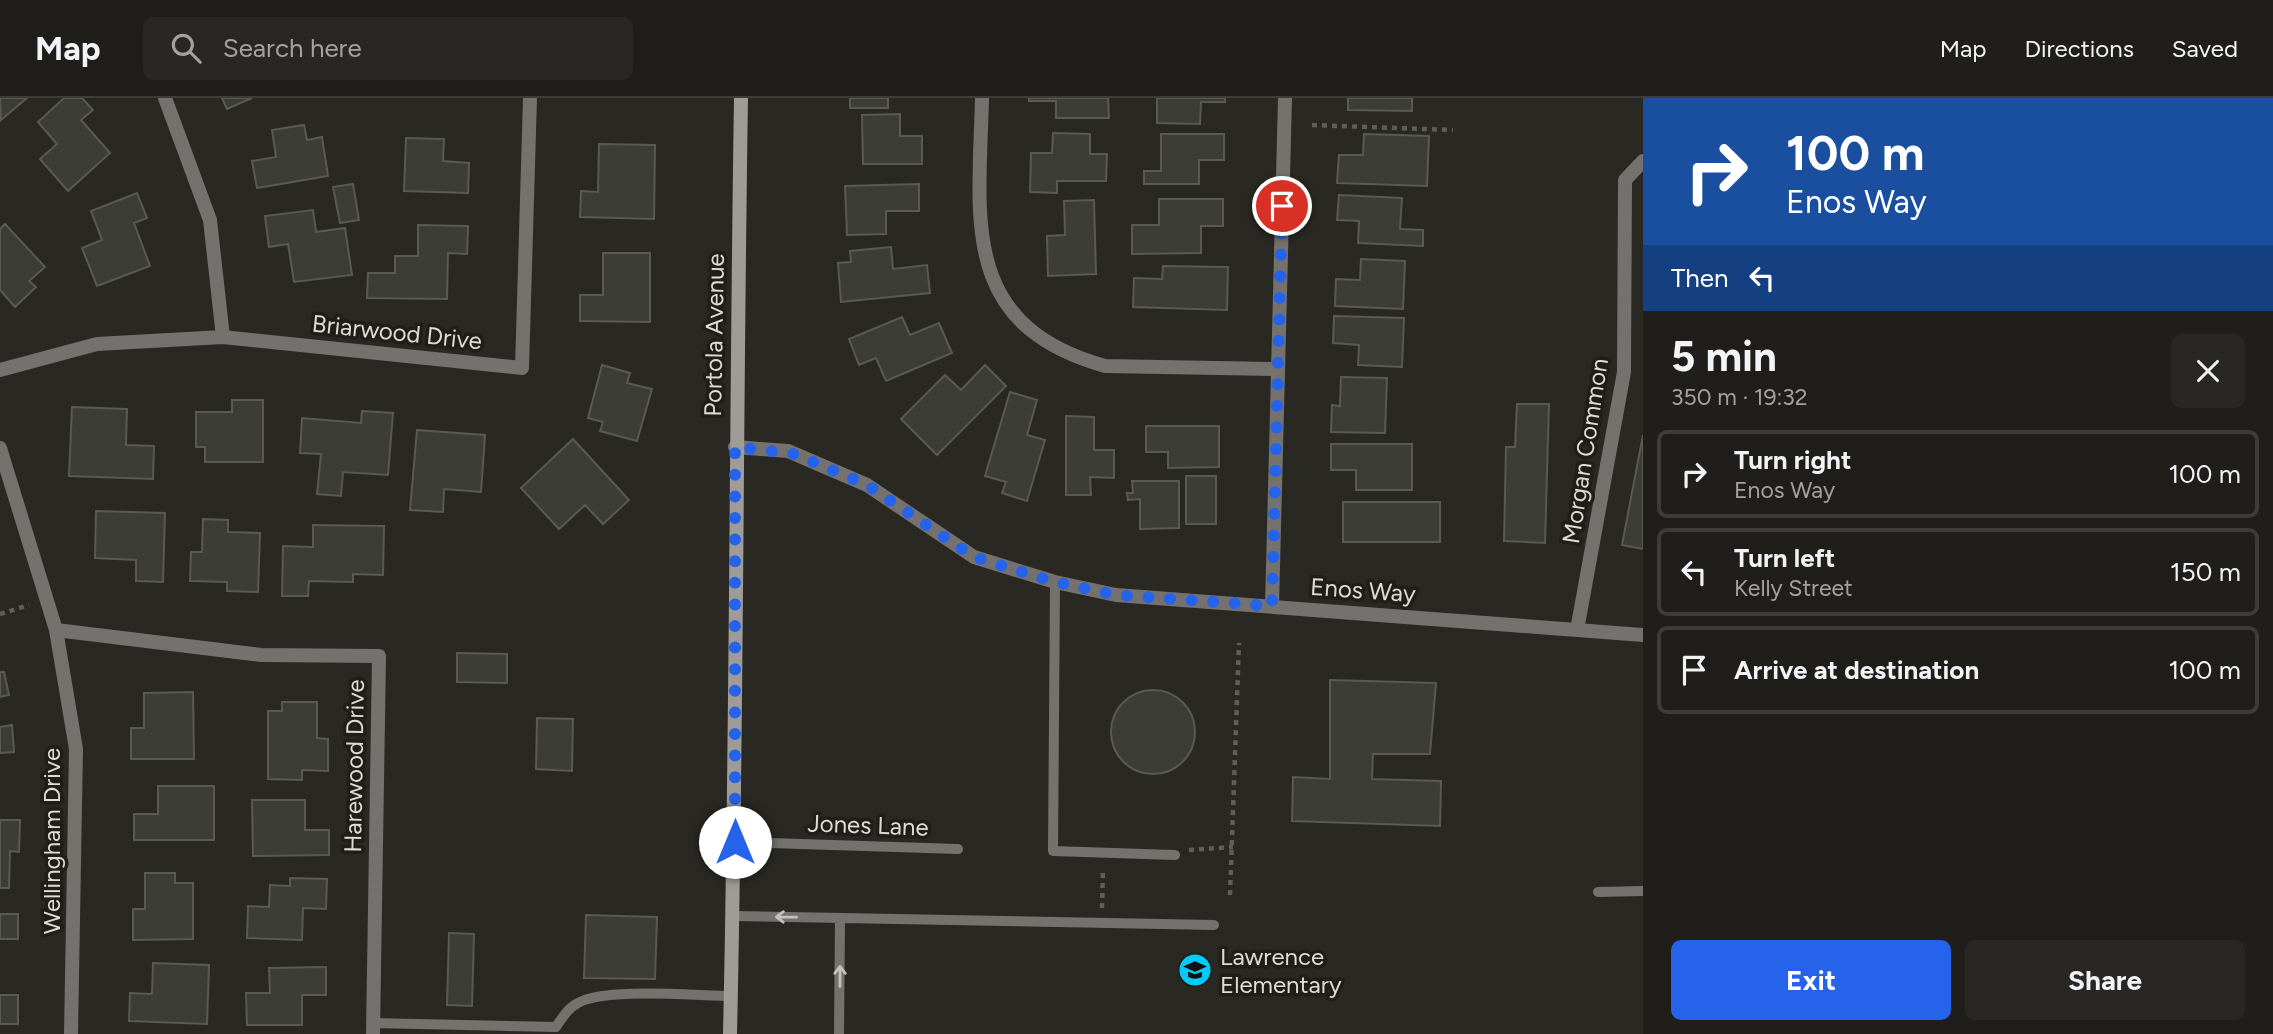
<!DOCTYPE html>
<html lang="en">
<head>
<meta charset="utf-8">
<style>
	:root { --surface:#201e1a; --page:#282723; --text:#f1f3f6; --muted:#a2a2a2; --line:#3d3c39; --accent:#2563eb }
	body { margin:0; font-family:Figtree,sans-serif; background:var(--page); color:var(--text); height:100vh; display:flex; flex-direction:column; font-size:26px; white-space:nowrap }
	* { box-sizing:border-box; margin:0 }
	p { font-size:23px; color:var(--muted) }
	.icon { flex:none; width:38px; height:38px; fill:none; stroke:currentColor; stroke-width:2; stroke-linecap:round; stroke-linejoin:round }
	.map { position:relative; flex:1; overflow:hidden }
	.details { display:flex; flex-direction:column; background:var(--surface); width:630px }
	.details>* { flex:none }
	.hud { background:#1a4fa0; color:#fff; overflow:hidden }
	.pin { position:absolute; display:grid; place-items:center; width:60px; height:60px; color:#fff; margin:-30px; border:4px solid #fff; border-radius:50%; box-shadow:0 2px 7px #0007 }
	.me { position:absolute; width:77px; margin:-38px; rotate:0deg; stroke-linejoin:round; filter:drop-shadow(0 0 5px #0008) }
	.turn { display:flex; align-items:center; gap:24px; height:147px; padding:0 28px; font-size:32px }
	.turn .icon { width:91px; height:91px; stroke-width:2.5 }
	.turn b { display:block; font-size:49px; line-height:60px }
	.then { display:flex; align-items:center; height:66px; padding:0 28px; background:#0003; gap:14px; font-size:26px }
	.round { display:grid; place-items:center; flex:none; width:74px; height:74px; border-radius:10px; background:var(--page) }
	.summary { display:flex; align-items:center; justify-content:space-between; height:119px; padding:0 28px }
	h1 { font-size:42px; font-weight:700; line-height:52px }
	.cta { display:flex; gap:14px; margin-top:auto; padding:14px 28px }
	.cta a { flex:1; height:80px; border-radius:10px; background:var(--accent); color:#fff; font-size:28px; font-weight:700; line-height:80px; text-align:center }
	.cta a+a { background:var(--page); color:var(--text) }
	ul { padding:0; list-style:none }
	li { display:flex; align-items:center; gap:21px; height:88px; margin:0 14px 10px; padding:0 14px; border:4px solid var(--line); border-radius:10px }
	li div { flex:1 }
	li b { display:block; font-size:26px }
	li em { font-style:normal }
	header { display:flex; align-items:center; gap:42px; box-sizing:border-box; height:98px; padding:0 35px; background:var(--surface); border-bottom:2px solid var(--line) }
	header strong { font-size:33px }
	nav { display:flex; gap:38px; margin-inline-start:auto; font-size:24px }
	.search { width:490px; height:63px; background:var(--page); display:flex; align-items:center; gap:18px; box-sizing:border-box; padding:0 24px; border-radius:10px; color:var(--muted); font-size:26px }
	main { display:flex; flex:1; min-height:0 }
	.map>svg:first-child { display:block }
	.building { fill:#3b3d36; stroke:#585a53; stroke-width:2 }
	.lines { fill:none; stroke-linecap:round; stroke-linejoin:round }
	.path { stroke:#605e59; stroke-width:4.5; stroke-dasharray:5 5; stroke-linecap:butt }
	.service { stroke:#74716f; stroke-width:10 }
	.minor { stroke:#74716f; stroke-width:14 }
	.secondary { stroke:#9f9b97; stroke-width:14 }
	.oneway { stroke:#c3c1be }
	.route { stroke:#2563eb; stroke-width:12; stroke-dasharray:0 21.6 }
	.labels { text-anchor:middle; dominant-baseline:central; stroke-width:7; stroke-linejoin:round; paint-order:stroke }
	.street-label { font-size:24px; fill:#dddcd8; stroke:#201e18 }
	.poi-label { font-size:24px; fill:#dddcd8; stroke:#201e18; text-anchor:start }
</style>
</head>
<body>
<header>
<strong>Map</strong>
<div class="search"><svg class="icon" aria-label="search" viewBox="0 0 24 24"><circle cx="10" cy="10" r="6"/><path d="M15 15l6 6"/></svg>Search here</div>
<nav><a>Map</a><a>Directions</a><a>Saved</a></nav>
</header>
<main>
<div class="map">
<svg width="1643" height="936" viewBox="0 0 1643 936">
	<rect width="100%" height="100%" fill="#2a2822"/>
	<path class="building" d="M0,0h27l-26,22z
		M64,0h18l11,12 -12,10 29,33 -42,38 -28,-32 17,-15 -19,-22z
		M222,0h30l-25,11z
		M850,0h38v10h-38z
		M1029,0h79l1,20h-53v-17h-27z
		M1157,0h68v4h-24l-1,22 -43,-1z
		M1348,0h64v13l-64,-1z
		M900,16v22h22v28h-59l-1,-49z
		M304,27l3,15 15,-3 6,39 -71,12 -5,-27 24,-4 -4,-27z
		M1053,35l37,1v20h17l-1,27h-49v12l-27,-1 1,-39h21z
		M1161,36h63v26h-25v24h-55v-13h17z
		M1364,36l65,2 -2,50 -90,-3 2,-28h24z
		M406,40l38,1 -1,22 26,2 -1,30 -64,-2z
		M599,46l56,1 -1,74 -74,-2 1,-26 17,1z
		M353,86l6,36 -19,3 -7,-36z
		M919,86v27h-33v23l-39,1 -2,-49z
		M137,95l10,25 -13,5 16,43 -53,20 -15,-38 20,-8 -11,-29z
		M1339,97l63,3 -2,31 23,1v16l-65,-3 1,-22 -22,-1z
		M1159,101h64v27h-22v27l-69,1v-29h27z
		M1094,102l2,74 -48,2 -1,-40 18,-1 -1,-34z
		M313,112l3,22 29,-4 7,47 -58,7 -6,-38 -19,3 -4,-31z
		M5,126l40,43 -16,14 7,6 -21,20 -15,-17v-61z
		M418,127l50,1 -1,28 -19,-1 -1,46 -80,-1 1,-25h27v-17h23z
		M891,149l2,22 34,-4 3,28 -89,9 -3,-39 13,-1 -1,-11z
		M603,155h47v69l-70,-1v-26h23z
		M1361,161l44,2 -2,48 -68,-3 1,-27 24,1z
		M1163,168l65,1 -1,43 -94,-3 1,-29 28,1z
		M1334,218l70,2 -2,49 -44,-2 1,-20 -26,-2z
		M902,219l8,18 29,-12 13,30 -66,28 -10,-23 -17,7 -10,-26z
		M602,267l28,8 -3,10 25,6 -15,52 -37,-10 3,-9 -15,-4z
		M985,267l21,21 -69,69 -36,-36 44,-44 16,15z
		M1341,279l46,1 -2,55 -54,-1 1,-27 8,1z
		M1010,294l27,8 -10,35 18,5 -18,61 -25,-8 4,-11 -21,-6z
		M232,302h31v62h-58v-15h-9v-35h36z
		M1517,306h32l-4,139 -41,-2 2,-94h9z
		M72,309l55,2 -1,36 28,1 -1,33 -84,-3z
		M362,313l31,2 -5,62 -45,-3 -2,24 -24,-2 4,-40 -21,-1 2,-35 59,5z
		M1066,318l28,1v33h20v28l-24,-1 1,18h-25z
		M1146,328h73v41l-51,1v-16h-22z
		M417,332l68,5 -4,57 -37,-3 -1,23 -33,-2z
		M1643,337v114l-21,-4z
		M573,341l56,61 -26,24 -18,-19 -26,24 -38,-41z
		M1331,346h81v46h-56v-20h-25z
		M1186,378h30v48h-30z
		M1132,383h47v47l-39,1v-30l-12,1 -1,-7h6z
		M1343,404h97v40h-97z
		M96,413l69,2 -2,69 -27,-1v-21l-41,-2z
		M203,421l25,1v12l32,1 -2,59 -31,-1v-9l-37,-1 1,-29h11z
		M313,427l71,1 -1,49 -30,-1v8l-44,-1 -1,15h-26l1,-50 30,1z
		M457,555l50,1v29l-50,-1z
		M0,574h4l5,23 -9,2z
		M1330,582l106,3 -6,71h-57l-1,25 69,2 -1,45 -148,-5 1,-44 37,2z
		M1111 634a42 42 0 1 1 84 0a42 42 0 1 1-84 0Z
		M193,594l1,67h-63v-31h13v-35z
		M282,604h35v36l11,1v32l-26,-1v10l-34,-1v-68h14z
		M537,620l36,1 -1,52 -36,-2z
		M12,627l2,27 -14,1v-26z
		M158,688h56v54h-80v-26h24z
		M252,702h53v30h24v25l-76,1z
		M0,722h20l-1,32 -9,-1 -1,37h-9z
		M145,775h30v10h18v56l-60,1v-31h12z
		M290,780l37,1 -1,30 -23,-1 -1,32 -55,-2 1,-32 21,1 1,-22 20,1z
		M0,816h18v25h-18z
		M586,817l71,2 -2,62 -71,-1z
		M449,835l25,1 -2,72 -25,-1z
		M153,865l56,2 -2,59 -78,-3 1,-28 22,1z
		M326,869v28h-24v30h-55l-1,-32h24l-1,-25z
		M0,897h18v29h-18z"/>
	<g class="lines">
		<path class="path" d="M1312,27l141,5
			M0,516l29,-9
			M1189,752l44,-3
			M1230,797l9,-252
			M1102,810l1,-40"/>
		<path class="service" d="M1055,484l-2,269 122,4
			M735,744l223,7
			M1598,794l45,-1
			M733,818l481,9
			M372,925l184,4c6,-9 12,-19 22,-24 27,-16 119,-7 153,-7
			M839,936l1,-116"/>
		<path class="minor" d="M165,0l45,122 13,117
			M982,0c-3,122 -23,227 123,268l172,3
			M0,272l97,-26 126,-7 299,31 8,-270
			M735,349l53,4 79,34 107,72 81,25 61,13 527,40
			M0,350l56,182 20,119 -5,285
			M1272,508l13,-508
			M56,532l205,25 118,1 -6,378
			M1577,532l47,-258 1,-192 18,-19"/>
		<path class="secondary" d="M730,936c7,-312 6,-624 11,-936"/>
	</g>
	<defs><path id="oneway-shaft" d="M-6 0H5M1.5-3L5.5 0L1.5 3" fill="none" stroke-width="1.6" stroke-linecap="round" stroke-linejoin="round" transform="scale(1.75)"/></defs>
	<g class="oneway">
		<use href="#oneway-shaft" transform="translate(786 819) rotate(-179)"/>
		<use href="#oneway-shaft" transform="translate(840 878) rotate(-90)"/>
	</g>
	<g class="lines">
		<path class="route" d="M735,744v-395l59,7 73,31 107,72 81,25 61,13 156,11 10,-400"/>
	</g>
	<defs>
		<symbol id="school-disc" viewBox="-11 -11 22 22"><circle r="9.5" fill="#00cbf8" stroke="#201e18"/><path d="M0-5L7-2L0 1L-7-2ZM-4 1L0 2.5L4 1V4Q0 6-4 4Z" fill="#111"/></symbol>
	</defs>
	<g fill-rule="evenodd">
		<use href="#school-disc" x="1176" y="853" width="38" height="38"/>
	</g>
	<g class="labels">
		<g class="street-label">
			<text transform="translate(397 234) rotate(6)">Briarwood Drive</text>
			<text transform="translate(714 237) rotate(-89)">Portola Avenue</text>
			<text transform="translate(1585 353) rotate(-81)">Morgan Common</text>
			<text transform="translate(1363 492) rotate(4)">Enos Way</text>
			<text transform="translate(354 668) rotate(-89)">Harewood Drive</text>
			<text transform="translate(868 727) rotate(2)">Jones Lane</text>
			<text transform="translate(51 743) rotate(-90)">Wellingham Drive</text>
		</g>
		<g class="poi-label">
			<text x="1220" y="858">Lawrence<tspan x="1220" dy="28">Elementary</tspan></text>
		</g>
	</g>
</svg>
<div class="pin" style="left:1282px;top:108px;background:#d93025"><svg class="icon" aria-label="arrive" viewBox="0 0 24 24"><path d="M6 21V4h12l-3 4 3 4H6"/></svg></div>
<svg class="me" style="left:735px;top:744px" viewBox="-20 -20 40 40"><circle r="19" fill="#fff"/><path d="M0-13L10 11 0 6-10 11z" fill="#2563eb"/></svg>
</div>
<section class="details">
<div class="hud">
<div class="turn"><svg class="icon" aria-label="right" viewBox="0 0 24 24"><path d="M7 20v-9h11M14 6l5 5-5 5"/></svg><div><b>100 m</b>Enos Way</div></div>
<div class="then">Then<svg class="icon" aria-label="left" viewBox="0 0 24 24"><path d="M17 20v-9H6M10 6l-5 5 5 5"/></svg></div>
</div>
<div class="summary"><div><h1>5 min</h1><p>350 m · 19:32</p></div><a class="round"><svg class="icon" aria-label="close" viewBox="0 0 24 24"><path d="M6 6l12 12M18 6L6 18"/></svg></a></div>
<ul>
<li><svg class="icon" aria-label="right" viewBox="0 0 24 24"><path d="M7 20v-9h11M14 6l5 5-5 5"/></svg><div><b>Turn right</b><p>Enos Way</p></div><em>100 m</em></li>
<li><svg class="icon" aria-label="left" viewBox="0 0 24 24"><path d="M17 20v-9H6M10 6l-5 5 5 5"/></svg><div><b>Turn left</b><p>Kelly Street</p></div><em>150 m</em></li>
<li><svg class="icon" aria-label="arrive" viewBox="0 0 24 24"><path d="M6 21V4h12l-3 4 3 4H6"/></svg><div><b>Arrive at destination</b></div><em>100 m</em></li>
</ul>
<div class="cta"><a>Exit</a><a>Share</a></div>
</section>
</main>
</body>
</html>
